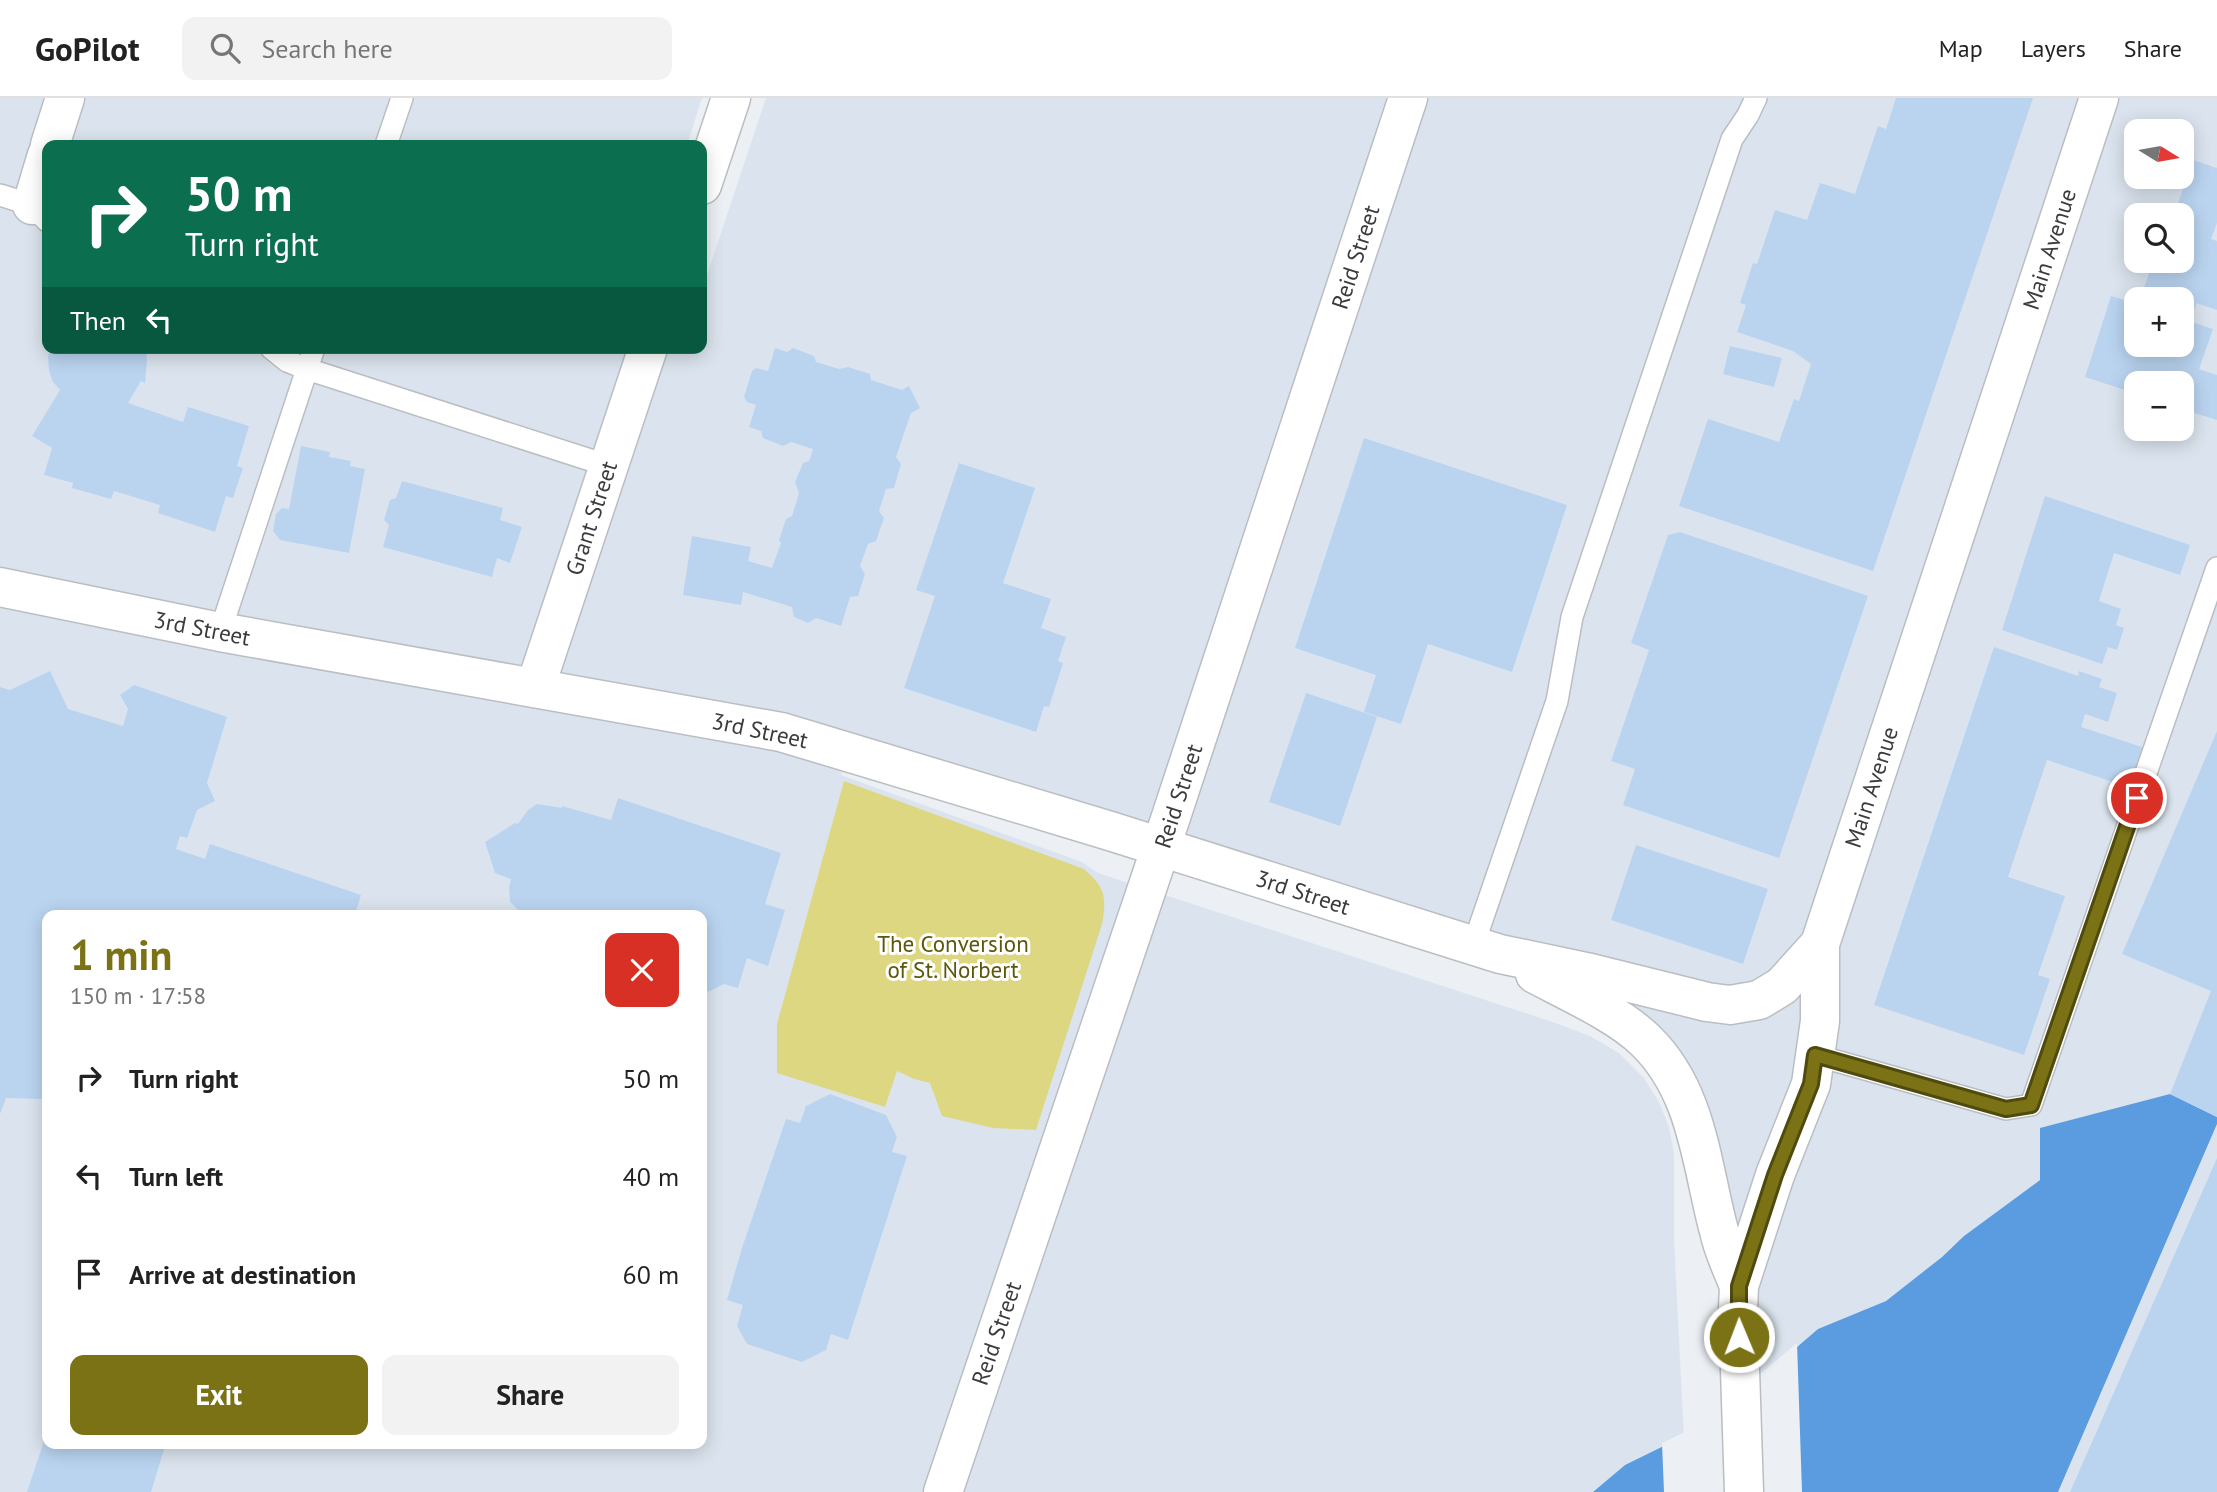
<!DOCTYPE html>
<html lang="en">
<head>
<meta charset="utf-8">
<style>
	:root { --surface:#fff; --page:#f2f2f2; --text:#222; --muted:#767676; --line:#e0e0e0; --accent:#7a7215 }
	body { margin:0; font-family:"PT Sans",sans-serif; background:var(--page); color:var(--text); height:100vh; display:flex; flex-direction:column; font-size:26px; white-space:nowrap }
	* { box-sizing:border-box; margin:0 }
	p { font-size:23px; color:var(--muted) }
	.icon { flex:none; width:38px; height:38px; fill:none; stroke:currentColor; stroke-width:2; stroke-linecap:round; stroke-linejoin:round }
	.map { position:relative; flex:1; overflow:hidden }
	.details { position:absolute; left:42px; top:812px; width:665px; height:539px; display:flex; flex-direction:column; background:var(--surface); border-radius:14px; box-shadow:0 4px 18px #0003 }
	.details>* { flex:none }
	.hud { position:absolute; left:42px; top:42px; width:665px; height:214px; border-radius:14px; box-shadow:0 4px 18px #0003; background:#0b6e4f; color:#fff; overflow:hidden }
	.needle { width:46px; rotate:101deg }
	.fabs { position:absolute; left:2124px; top:21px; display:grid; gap:14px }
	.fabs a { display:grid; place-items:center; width:70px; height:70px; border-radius:14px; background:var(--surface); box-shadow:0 4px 18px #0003; font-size:35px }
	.pin { position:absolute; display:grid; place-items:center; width:60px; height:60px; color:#fff; margin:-30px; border:4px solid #fff; border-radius:50%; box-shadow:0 2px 7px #0007 }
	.me { position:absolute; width:77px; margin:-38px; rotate:359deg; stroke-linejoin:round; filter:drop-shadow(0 0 5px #0008) }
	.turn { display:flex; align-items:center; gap:24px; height:147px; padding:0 28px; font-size:32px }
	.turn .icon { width:91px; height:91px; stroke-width:2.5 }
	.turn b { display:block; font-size:49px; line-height:60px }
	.then { display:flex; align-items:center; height:66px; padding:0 28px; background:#0003; gap:14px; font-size:26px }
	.round { display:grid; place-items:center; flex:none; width:74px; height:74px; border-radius:14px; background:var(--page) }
	.summary { display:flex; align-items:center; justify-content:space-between; height:119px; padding:0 28px }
	h1 { font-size:42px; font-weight:700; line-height:52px; color:var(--accent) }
	.cta { display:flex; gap:14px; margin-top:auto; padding:14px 28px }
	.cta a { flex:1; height:80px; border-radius:14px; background:var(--accent); color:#fff; font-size:28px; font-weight:700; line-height:80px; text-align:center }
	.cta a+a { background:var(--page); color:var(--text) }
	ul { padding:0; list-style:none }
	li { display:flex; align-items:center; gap:21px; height:98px; padding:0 28px }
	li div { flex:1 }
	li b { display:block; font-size:26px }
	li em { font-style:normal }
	header { display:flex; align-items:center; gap:42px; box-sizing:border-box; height:98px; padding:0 35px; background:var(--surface); border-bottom:2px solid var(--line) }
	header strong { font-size:33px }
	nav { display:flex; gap:38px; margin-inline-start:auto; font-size:24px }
	.search { width:490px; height:63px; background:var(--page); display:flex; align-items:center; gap:18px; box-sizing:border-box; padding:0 24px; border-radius:14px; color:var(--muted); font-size:26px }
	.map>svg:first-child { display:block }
	.built { fill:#dbe4ee; fill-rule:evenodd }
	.green { fill:#ddd782 }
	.water { fill:#5a9cdf }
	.pier { fill:#ecf0f5 }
	.building { fill:#bad4f0 }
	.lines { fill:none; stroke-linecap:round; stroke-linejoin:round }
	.service-casing { stroke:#babec2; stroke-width:24 }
	.minor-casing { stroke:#babec2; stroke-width:41 }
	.tertiary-casing { stroke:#babec2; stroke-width:41 }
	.secondary-casing { stroke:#babec2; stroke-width:41 }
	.service { stroke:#fff; stroke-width:21 }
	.minor { stroke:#fff; stroke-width:38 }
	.tertiary { stroke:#fff; stroke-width:38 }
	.secondary { stroke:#fff; stroke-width:38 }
	.route-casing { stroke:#4f4a0e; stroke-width:18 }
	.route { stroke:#7a7215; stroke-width:12 }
	.labels { text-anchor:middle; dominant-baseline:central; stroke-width:6; stroke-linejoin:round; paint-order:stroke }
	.street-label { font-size:23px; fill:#393b3d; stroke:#fff }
	.park-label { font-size:23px; fill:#5d570b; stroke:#fff }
</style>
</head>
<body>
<header>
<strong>GoPilot</strong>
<div class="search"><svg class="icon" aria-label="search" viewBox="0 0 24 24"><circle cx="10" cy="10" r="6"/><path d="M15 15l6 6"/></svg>Search here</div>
<nav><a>Map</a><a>Layers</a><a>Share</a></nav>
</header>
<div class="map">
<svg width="2217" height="1394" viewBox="0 0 2217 1394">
	<rect width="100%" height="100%" fill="#ecf0f5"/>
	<path class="built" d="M0,0h702l-15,47h-640v203h655v-58l64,-192h1451v1019l-177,63 -76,56 -22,21 -56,44 -68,28 -76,91 -4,-111 -69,-242 -169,-113 -652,-202 -7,23 241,87 16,11 452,148 40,15 29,17 25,25 15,24 10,25 5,26v89l10,194 -59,29 -32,27h-1593zM2137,33h45v46h-45zM2137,117h45v46h-45zM2137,201h45v46h-45zM2137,285h45v46h-45zM47,817h655v529h-655z
		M2217,1026v368h-159z"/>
	<path class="green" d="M844,683l240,88c21,18 23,28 18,55l-66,206 -43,-2 -51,-12 -12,-33 -16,-4 -17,-8 -12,36 -108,-34v-49z"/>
	<path class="water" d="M2170,996l47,23v7l-159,368h-465l32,-27 59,-29 77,-58 57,-49 68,-28 56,-44 22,-21 76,-56v-52z"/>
	<path class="pier" d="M1797,1245l5,149h-138l-2,-49 21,-10 76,-58z"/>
	<path class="building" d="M1896,0h137l-160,473 -194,-65 29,-87 71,23 15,-43 5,2 12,-37 -18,-13 -56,-19 9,-27 -6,-2 13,-40 4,1 18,-54 32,10 13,-37 35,11 23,-68 8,3z
		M2193,62l24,8v55l-6,16 6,2v69l-21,-7 -1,5 -13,-4v-5h-14l-25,-8 9,-26 -11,-4h41v-46h-8z
		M2111,198l26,8v41h45v-26l31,10 -14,40 18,6v45l-35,-11v-26h-45v11l-52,-17z
		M1730,248l52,12 -8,29 -51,-13z
		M50,250h95l2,11 -2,24 -4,-2 -13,22 55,19 5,-15 61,19 -12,40 6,2 -10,30 -7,-2 -11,36 -57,-19 2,-8 -46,-14 -3,8 -39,-11 1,-5 -29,-8 8,-27 -20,-12 28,-46 -7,-8 -4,-11 -1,-14z
		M775,250l12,4 6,-4 21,8 2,6 23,7 9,-2 22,7 1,6 31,10 7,-4 11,22 -9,5 -15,44 5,7 -7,24 -8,1 -7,22 5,7 -8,23 -8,3 -8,22 5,8 -7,22 -8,1 -9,29 -25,-8 -8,5 -14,-6 -2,-10 -49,-15 -2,13 -58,-10 9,-59 59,11 -3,14 24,7 9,-25 -2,-3 7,-21 6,-3 7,-23 -4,-11 8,-19 6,-2 4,-12 -22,-7 -8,4 -20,-8 -2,-7 -12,-4 7,-22 -9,-3 -3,-5 8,-26 4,-3 12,3z
		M1364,340l203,67 -55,167 -84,-28 -27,80 -37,-12 12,-37 -81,-27z
		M301,348l29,6 -1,5 22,4 -1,5 15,3 -16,84 -69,-13 -7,-9 3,-17 6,-6 7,1z
		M959,365l76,25 -32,95 48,16 -10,29 25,9 -8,24 5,2 -14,44 -5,-1 -8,26 -132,-44 31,-92 -19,-6z
		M402,383l101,27 -3,12 22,7 -12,36 -13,-5 -5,19 -109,-30 6,-22 -5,-5 6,-20 6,-2z
		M2045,398l145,49 -10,30 -66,-22 -15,48 22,8 -5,16 8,3 -7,22 -9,-3 -6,17 -100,-34z
		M1680,434l188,64 -89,262 -156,-53 12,-36 -24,-8 38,-111 -18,-7 37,-108z
		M1994,549l84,29 1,-5 23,8 -3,8 18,6 -9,29 -23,-8 -4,13 64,21 -14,40 -84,-28 -39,117 57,19 -27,79 12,4 -26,76 -150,-50z
		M50,573l18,38 55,17 5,-17 -8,-14 14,-10 93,32 -20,66 8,18 -18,9 -10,28 -7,-2 -4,13 29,10 5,-15 151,51 -6,20h-308v156l-5,28 -36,-1 -6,16v-427l10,3z
		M1306,595l71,24 -37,109 -71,-24z
		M2217,633v386l-47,-23 41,-103 -89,-37z
		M618,700l163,55 -16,51 20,6 -17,56 -21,-8 -9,30 -14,-4 -16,8 -6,-12v-65h-178l-14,-13 -1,-14 2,-9 -16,-6 -10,-31 30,-19 3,1 10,-14 9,-6 25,4v-2l49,14z
		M1636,747l132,44 -25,75 -132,-44z
		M830,996l56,21 11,22 -5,15 15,4 -59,184 -17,-6 -5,16 -24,12 -55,-18 -10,-18 6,-21 -16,-5 15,-52 44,-129 14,4 6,-17z
		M2217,1060v334h-147z
		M47,1334v12h100l17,5 -13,43h-124z"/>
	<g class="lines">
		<defs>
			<path id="service" d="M386,47l16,-47
				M0,97l32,10 15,16
				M271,250l16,13 20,8 302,97
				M220,534l94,-284
				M1473,848l84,-245 15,-84 160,-478 16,-24 8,-17
				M1815,957l191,54 25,-4 186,-537"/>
			<path id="minor" d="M50,47l15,-47
				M32,107l15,-50
				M943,1394l218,-645"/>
			<path id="tertiary" d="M702,87l29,-87
				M535,590l113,-340"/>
			<path id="secondary" d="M0,489l220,45 561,100 329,99 390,123 86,18 121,30 23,3 29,-5 23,-14 38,-42
				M1161,749l247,-749
				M1535,876c34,18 83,40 110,66 53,51 56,124 74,191 4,19 13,37 20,55
				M1744,1394l-6,-183 1,-23 36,-111 36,-91 9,-63v-77l279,-846"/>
		</defs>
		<use href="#service" class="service-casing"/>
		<use href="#minor" class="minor-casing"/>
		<use href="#tertiary" class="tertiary-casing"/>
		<use href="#secondary" class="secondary-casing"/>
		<use href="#service" class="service"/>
		<use href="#minor" class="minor"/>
		<use href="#tertiary" class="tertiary"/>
		<use href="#secondary" class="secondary"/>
	</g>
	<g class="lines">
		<defs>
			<path id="route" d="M1739,1239v-51l36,-111 36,-91 4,-29 191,54 25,-4 106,-307"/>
		</defs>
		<use href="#route" class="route-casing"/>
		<use href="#route" class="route"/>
	</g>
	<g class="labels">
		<g class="street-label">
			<text transform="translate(2049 151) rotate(-72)">Main Avenue</text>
			<text transform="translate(1355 159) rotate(-72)">Reid Street</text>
			<text transform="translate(591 420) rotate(-72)">Grant Street</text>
			<text transform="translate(202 530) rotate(11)">3rd Street</text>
			<text transform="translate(760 632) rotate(12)">3rd Street</text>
			<text transform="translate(1871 689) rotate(-72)">Main Avenue</text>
			<text transform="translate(1178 698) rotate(-72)">Reid Street</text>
			<text transform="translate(1303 794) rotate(18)">3rd Street</text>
			<text transform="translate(996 1235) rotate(-71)">Reid Street</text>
		</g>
		<g class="park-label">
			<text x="953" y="845">The Conversion<tspan x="953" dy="26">of St. Norbert</tspan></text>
		</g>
	</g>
</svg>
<div class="fabs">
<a><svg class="needle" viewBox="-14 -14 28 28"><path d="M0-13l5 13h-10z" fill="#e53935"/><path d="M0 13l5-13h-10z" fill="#767676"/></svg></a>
<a><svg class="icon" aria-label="search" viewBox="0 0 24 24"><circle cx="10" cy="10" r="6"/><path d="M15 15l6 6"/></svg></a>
<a>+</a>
<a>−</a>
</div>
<div class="pin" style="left:2137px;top:700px;background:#d93025"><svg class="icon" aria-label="arrive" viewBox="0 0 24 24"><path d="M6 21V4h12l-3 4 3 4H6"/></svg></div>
<svg class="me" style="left:1739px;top:1239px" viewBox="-20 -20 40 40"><circle r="17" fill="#7a7215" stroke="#fff" stroke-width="3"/><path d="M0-11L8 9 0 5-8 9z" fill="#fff"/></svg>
<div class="hud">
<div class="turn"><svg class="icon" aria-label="right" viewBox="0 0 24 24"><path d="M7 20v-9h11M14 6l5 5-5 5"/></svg><div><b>50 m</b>Turn right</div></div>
<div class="then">Then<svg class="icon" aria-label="left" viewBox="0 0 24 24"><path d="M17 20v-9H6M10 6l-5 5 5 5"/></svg></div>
</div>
<section class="details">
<div class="summary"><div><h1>1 min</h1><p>150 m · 17:58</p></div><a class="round" style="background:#d93025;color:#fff"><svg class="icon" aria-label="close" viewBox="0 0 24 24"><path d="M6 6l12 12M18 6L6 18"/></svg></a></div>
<ul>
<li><svg class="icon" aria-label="right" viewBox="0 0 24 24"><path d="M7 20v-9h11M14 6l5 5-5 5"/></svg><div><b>Turn right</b></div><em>50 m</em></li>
<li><svg class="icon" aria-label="left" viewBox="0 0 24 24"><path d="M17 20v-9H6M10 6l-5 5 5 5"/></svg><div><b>Turn left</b></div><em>40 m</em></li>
<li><svg class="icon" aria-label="arrive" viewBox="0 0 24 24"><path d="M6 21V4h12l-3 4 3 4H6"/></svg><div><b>Arrive at destination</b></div><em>60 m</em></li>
</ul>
<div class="cta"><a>Exit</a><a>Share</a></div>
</section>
</div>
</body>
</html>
